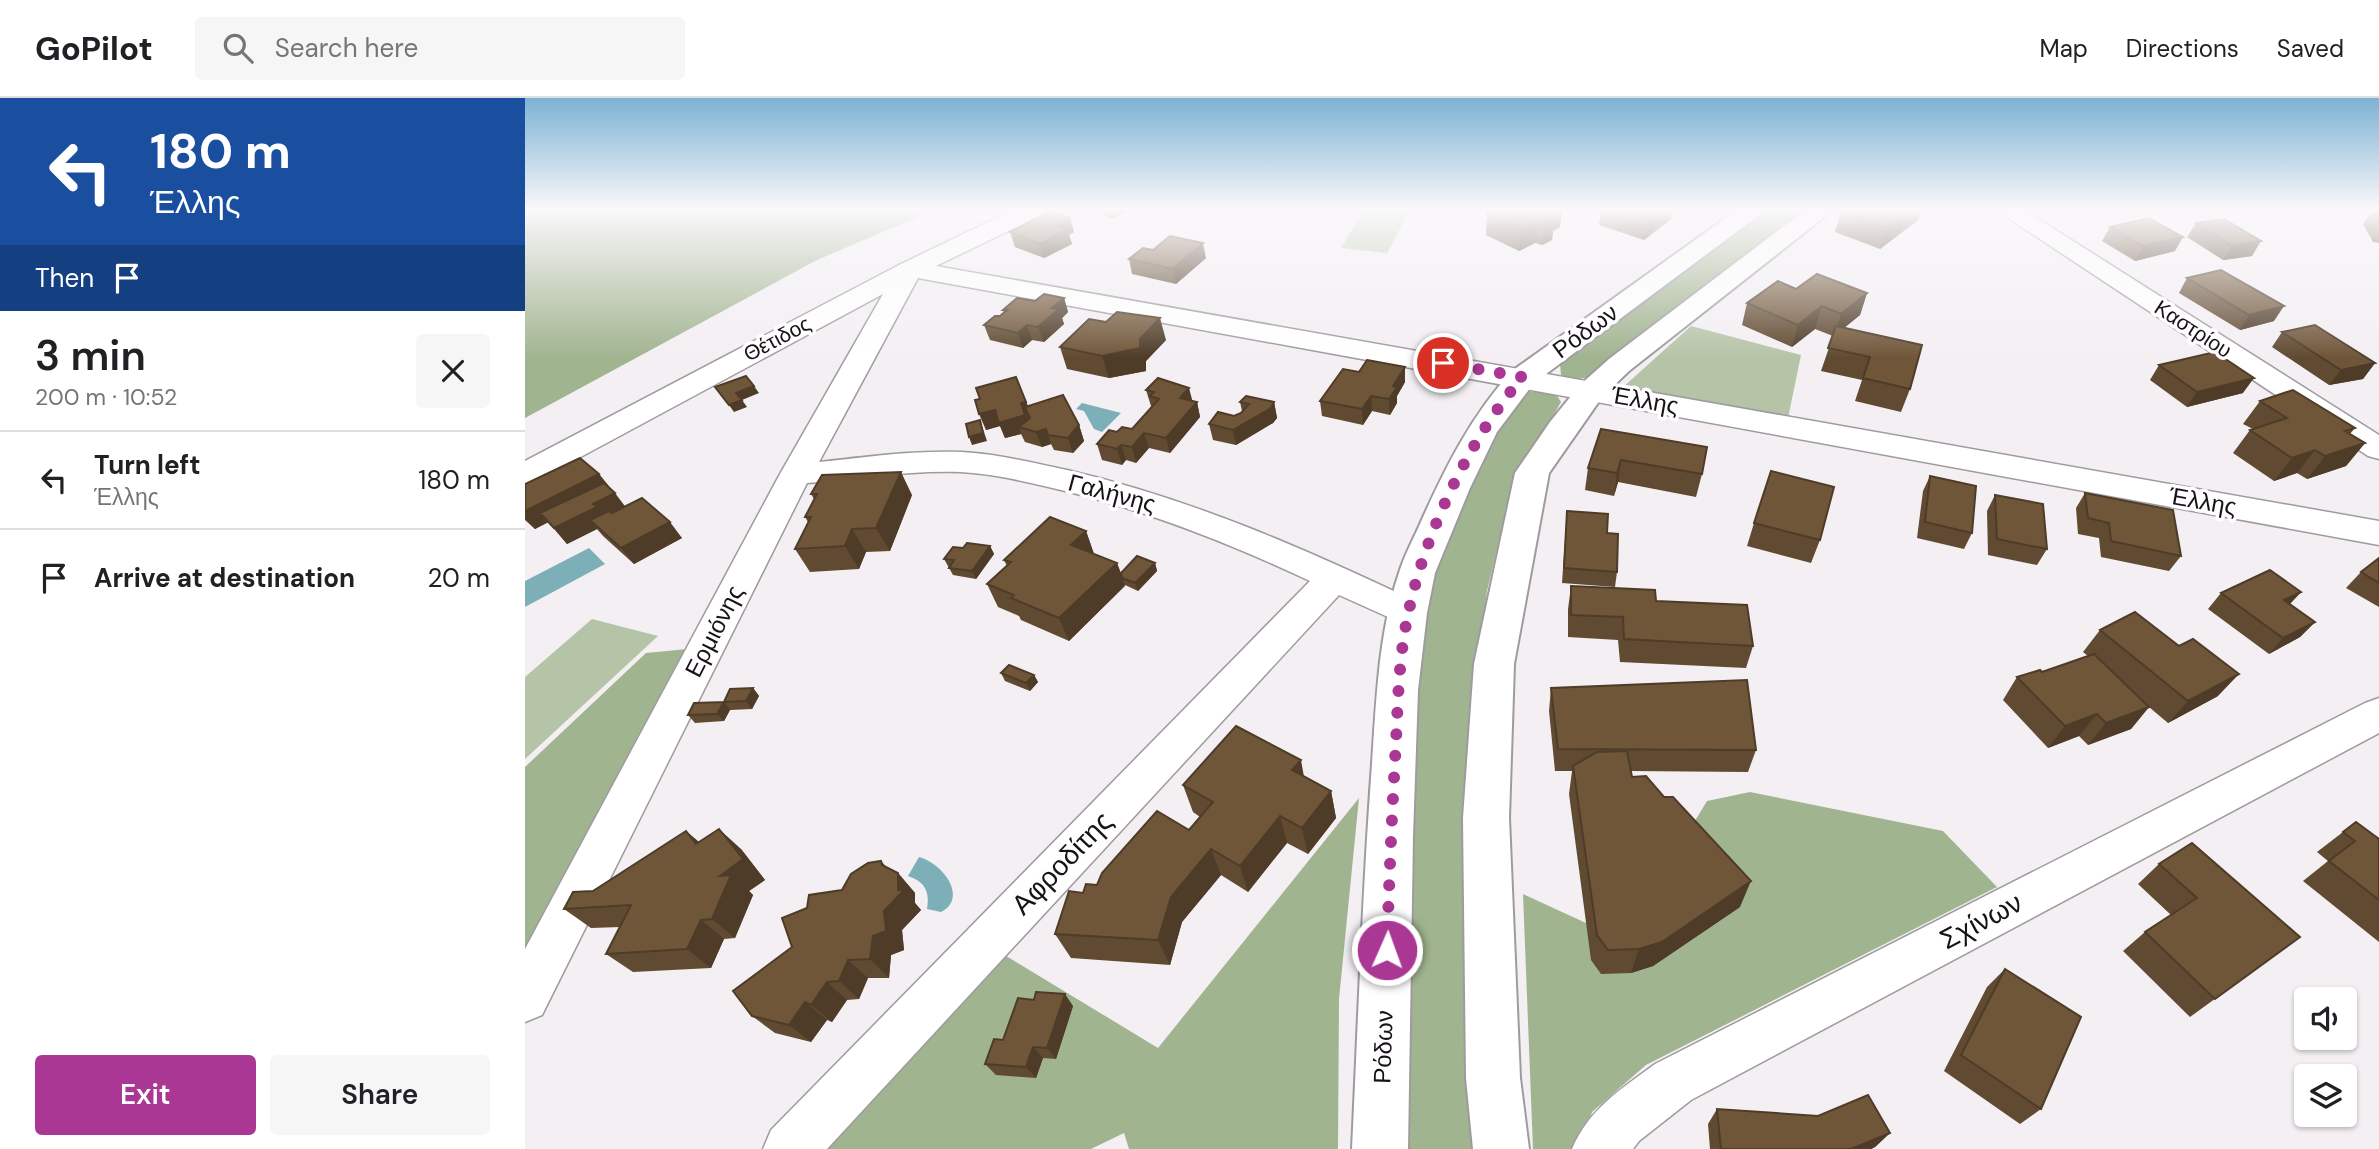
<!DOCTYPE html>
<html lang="en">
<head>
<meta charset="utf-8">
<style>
	:root { --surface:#fff; --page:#f6f6f6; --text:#202124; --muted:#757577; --line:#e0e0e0; --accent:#a93793 }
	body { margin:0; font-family:"DM Sans",sans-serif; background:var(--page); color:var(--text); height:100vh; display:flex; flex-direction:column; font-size:26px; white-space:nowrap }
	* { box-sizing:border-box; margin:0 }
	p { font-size:23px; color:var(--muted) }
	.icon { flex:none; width:38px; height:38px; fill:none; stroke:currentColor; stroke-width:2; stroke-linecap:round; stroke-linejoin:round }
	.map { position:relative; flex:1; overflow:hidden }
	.side { display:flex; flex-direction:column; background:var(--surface); width:525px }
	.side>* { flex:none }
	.banner { background:#1a4fa0; color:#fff; overflow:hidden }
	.controls { position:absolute; left:1769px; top:889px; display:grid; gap:14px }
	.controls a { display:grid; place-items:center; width:63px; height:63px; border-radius:7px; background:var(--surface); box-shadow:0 2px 5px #0004; font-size:35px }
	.pin { position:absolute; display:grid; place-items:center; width:60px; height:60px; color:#fff; margin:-30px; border:4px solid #fff; border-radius:50%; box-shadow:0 2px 7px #0007 }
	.me { position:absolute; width:77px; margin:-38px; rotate:2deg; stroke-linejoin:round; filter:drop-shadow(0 0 5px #0008) }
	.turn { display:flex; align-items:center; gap:24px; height:147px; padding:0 35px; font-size:32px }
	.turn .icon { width:91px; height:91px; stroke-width:2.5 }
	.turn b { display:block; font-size:49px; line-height:60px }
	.then { display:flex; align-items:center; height:66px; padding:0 35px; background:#0003; gap:14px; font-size:26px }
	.round { display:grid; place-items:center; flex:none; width:74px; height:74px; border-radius:7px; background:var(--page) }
	.overview { display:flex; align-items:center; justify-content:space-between; height:119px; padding:0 35px }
	h1 { font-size:42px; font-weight:600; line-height:52px }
	.cta { display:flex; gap:14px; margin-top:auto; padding:14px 35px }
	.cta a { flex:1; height:80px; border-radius:7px; background:var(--accent); color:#fff; font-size:28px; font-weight:600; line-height:80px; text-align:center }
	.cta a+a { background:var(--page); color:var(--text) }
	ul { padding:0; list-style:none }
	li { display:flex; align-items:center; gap:21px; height:98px; padding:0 35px; border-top:2px solid var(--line) }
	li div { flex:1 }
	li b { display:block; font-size:26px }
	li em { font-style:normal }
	header { display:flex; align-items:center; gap:42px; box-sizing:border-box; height:98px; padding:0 35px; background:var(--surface); border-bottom:2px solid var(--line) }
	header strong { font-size:33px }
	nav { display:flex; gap:38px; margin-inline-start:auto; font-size:24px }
	.search { width:490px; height:63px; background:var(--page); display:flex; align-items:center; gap:18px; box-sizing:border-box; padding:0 24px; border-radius:7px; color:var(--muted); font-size:26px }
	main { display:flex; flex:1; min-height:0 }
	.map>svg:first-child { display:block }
	.green { fill:#b5c4a7 }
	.forest { fill:#a1b490 }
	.water { fill:#7dafb8 }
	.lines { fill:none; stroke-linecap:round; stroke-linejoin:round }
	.street-casing { stroke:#9e9b9f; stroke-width:3 }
	.secondary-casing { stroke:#9e9b9f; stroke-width:4 }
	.street { fill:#fff; fill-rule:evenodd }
	.secondary { fill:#fff; fill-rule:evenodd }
	.wall { fill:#604a31 }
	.shaded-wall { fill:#4e3c28 }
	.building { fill:#705639; stroke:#4e3c28; stroke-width:2 }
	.route { stroke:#a93793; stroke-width:12; stroke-dasharray:0 21.6 }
	.labels { text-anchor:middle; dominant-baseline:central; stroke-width:7; stroke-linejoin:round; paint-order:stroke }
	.far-street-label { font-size:21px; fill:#151415; stroke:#fffdff }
	.street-label { font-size:24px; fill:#151415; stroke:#fffdff }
	.near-street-label { font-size:28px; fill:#151415; stroke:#fffdff }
</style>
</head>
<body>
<header>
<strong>GoPilot</strong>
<div class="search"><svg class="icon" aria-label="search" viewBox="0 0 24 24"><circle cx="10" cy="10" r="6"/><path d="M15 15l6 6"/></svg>Search here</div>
<nav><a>Map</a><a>Directions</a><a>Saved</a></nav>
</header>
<main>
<section class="side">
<div class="banner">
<div class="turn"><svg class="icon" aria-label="left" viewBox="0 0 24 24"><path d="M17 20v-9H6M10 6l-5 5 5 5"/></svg><div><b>180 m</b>Έλλης</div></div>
<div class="then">Then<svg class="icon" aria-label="arrive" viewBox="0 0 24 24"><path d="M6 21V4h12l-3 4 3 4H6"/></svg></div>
</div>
<div class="overview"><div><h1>3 min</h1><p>200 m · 10:52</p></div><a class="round"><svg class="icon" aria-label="close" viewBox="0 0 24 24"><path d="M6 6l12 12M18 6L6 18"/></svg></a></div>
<ul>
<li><svg class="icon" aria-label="left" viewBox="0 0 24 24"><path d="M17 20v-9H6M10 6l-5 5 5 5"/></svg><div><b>Turn left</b><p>Έλλης</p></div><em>180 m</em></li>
<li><svg class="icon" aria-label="arrive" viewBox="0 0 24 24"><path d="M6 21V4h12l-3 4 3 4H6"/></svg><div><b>Arrive at destination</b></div><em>20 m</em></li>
</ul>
<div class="cta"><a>Exit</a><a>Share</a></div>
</section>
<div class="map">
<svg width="1854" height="1051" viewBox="0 0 1854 1051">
	<rect width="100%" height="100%" fill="#f3eff3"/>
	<path class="green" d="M839,112h46l-23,43 -46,-5z
		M1166,228l110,29 -13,63 -166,-30z
		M67,521l66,17 -133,123v-82z"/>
	<path class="forest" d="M0,112h409l-117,50 -292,158z
		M1244,112h39l-216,166 -17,4 -14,-5 -1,-11 12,-12z
		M1017,293l14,3 5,8 -51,92 -23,97 -14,111 5,447h-72l13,-474 14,-93 34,-98 44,-81 18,-11z
		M173,550l-173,323v-204l121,-114z
		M1225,694l193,39 54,56 -351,178 -54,47 -10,37h-49l-10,-255 100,46 84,-139z
		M834,700l-20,201 -1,150h-209l-5,-16 -33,16h-279l186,-198 160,97z"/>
	<path class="water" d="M557,305l39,10 -19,19 -8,-3 -10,-18 -8,-2z
		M64,450l16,16 -80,43v-26z
		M394,759c25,7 49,41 22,55l-14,-3c3,-18 -2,-27 -19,-33z"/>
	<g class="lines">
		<defs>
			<path id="street" d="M488,112h31l-3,5 -105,51 1443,255v24l-1461,-267 -99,184c47,-5 95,-12 143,-10 36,2 71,11 105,18 125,29 239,79 354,134l5,9 -5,9 -13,4 -69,-31 -512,554h-64l8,-19 539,-549c-81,-38 -162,-70 -249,-91 -33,-8 -66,-16 -100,-18 -51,-2 -102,7 -154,11l-265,532 -17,7v-73l255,-475 103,-180 -347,187 -11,3v-23l376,-197z
				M1471,112h28l355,225v24l-11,-3z
				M1854,600v35l-688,367 -52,41 -6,8h-61c17,-40 49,-60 83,-85l710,-361z"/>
			<path id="secondary" d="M1212,112h29l-232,173 -37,49 -27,56 -35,85 -8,40 -9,77 -5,147 -5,312h-56c6,-124 10,-248 19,-371 5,-67 6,-141 28,-205 5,-17 14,-33 21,-49 25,-56 51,-108 92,-153z
				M1280,112h28l-204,161 -27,26 -53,76 -35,191 -5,154 11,260 9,71h-56l-7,-71 -3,-260 11,-154 41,-191 35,-51 30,-37 29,-26z"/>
		</defs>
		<use href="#street" class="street-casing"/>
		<use href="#secondary" class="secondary-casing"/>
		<use href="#street" class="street"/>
		<use href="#secondary" class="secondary"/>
	</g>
	<path class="wall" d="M573,112h35l-22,9z
		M965,112h72l-2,17 -7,4 -1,9 -10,5 -7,-2 -16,8 -33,-16 1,-21 3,-2z
		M1848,112l6,1v32l-6,-1 -10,-18z
		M1076,113l70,8 -27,21 -45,-15z
		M1316,113l77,9 -38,29 -45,-17z
		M545,120l4,14 -5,3 3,9 -28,14 -29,-11 -5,-15z
		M1671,125l56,33 -29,4 -36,-23z
		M1585,129l65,24 -40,10 -33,-20z
		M681,160l-30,26 -44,-10 -3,-15z
		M1662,180l87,43 -34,9 -61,-37z
		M1271,191l71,4 -7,22 -16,13 66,61 -9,23 -46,-11 7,-21 -41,-9 12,-35 -18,-7 -23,18 -50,-22 5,-22z
		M539,200l4,14 -6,6 2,6 -20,18 -12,-2 -9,8 -33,-8 -6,-15 16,-9 4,-3 -1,-3 32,-9z
		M1757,234l93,31 -12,16 -34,6 -57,-38z
		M641,242l-20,21v10l-37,7 -42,-9 -7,-22z
		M1634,267l84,28 -56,14 -37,-27z
		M491,279l12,29 51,19 5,16 -11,12 -19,-3 -3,-6 -9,3 -17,-5 -4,-8 -16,4 -5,-12 -14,4 -6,-31z
		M880,284l-8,14v7l-7,12 -18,-4 -9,14 -41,-9 -2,-15z
		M621,292l51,12 3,15 -30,36 -21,-5 -13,15 -10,-3 -4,5 -20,-5 -5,-16 20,-12 15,-3 20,-23h-1z
		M1735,303l95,27 -5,6 15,9 -19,23 -39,13 -10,-6 -23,8 -41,-28 17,-23 3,-1 -10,-5z
		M715,304h34l3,16 -4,5 -37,22 -23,-5 -4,-16 32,-11 1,-2z
		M1076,331l101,45 -6,23 -78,-15 -4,14 -29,-6 3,-22z
		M74,376l26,33 57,31 -48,26 -31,-28 -6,-7 -30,15 -19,-22 -13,7 -10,-9v-36z
		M1405,378l42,57 -8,16 -47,-11 6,-47z
		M1560,395l96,63 -12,15 -68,-14 -2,-19 -21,-4 -2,-26z
		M286,396l101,1 -22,56 -24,1 -7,17 -49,3 -15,-23 13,-27 -3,-5 9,-18z
		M1470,397l52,54 -10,16 -49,-10 -1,-44z
		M1042,413l40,22 10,39 -2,15 -53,-4z
		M1229,425l66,17 -9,23 -64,-17z
		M561,433l8,23 23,9 4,10 34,-10 2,8 -19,20 -13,-6 -56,56 -48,-21 -2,-4 -21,-9 -11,-23 20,-18 -3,-6z
		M465,448l4,8 -18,25 -23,-4 -9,-16z
		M1854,460v49l-33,-19 15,-16z
		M1046,488l182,60 -7,22 -126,-6 -2,-22 -50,-3v-28z
		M1776,494l-11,12 25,18 -15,15 -31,17 -61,-45 13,-16z
		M1575,532l118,66 -50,27 -19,-16 -18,22 -43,16 -9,-9 -31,12 -45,-48 14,-23 25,-5 46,-16 -5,-4z
		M476,575l33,2 4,7 -8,9 -25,-10z
		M228,590l6,8 -7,13 -22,1 -6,-8z
		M1026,590l205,62 -8,22 -117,-1 1,6 108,130 -87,59 -22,7 -30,1 -10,-14 -22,-166 3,-23h-17l-6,-60z
		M199,604l6,8 -6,11 -29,2 -7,-8z
		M779,678l27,15 5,27 -28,36 -21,-11 -39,49 -27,-17 -39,47 -12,43 -99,-7 -16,-24 28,-41 106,-63 11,-13 -7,-5 -10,-27z
		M1831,724l23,17v103l-76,-61 25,-20 -11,-9z
		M161,733l13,11 42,7 24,31 -16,11 4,4 -18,43 -11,1 -13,29 -78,4 -27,-18 14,-27 -29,1 -27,-19z
		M356,763l5,6 12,6 17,20v10l6,7 -19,20 2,20 -13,5 -2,23h-21l-9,21 -12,1 -15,22 -5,-2 -16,22 -36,-9 -23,-17 40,-69 15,-39 35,-18z
		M1634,766l141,73 -110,80 -67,-66 22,-19 26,-17 -33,-31z
		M1480,871l36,140 -21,15 -76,-53 43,-84z
		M548,908l-17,53 -13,-1 -7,20 -40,-3 -11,-11 18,-24z
		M1192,1011l173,24 -15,14 -4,2h-161l-2,-25z"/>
	<path class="shaded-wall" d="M584,112h24l-22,9z
		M1028,112h9l-2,17 -7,4 -1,9 -10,5 3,-30z
		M1141,112h6l-1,9 -27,21 2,-14z
		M1386,112h11l-4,10 -38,29 7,-21z
		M545,120l4,14 -5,3 3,9 -28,14 -4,-14 16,-19z
		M1012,123l-2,22 -16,8 2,-22z
		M1658,139l-8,14 -40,10 8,-15z
		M1736,143l-9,15 -29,4 9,-14z
		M678,145l3,15 -30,26 -3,-15z
		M1342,195l-7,22 -26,21 7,-22z
		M539,200l4,14 -6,6 2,6 -20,18 -6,-15 14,-19z
		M1297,208l-7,23 -23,18 6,-22z
		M1759,208l-10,15 -34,9 9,-15z
		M635,220l6,22 -20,21v10l-37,7 -7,-22 38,-17z
		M502,227l5,15 -9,8 -5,-15z
		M1850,265l-12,16 -34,6 12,-15z
		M880,269v15l-8,14v7l-7,12 -1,-16 4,-13z
		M1729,280l-11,15 -56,14 10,-15z
		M229,288l5,7 -17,7 5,7 -13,5 -5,-7 7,-12z
		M664,290l4,15 -13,-5z
		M846,298l1,15 -9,14 -1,-16z
		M501,304l6,15 -7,-10 4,11 -2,1 4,11 -12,-3 2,7 -16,4 -5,-12 -14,4 -7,-16z
		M672,304l3,15 -30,36 -4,-15z
		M749,304l3,16 -4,5 -37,22 -3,-15z
		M455,322l7,21 -15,4 -3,-8z
		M554,327l5,16 -11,12 -5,-15z
		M521,331l5,15 -9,3 -6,-15z
		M619,335l5,15 -13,15 -4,-16z
		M1840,345l-19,23 -39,13 18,-23z
		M596,347l5,15 -4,5 -5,-16z
		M1790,352l-18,23 -23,8 18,-23z
		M1096,362l-3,22 -4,14 3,-23z
		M376,374l11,23 -22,56 -14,-23z
		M74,376l13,16 -77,39 -10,-11v-7z
		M90,395l12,16 -37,11 7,9 -30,15 -13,-16 39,-24z
		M145,424l12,16 -48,26 -13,-16z
		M327,431l14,23 -7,17 -14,-23z
		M561,433l8,23 -23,-9z
		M465,448l4,8 -18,25 -4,-8z
		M592,465l8,23 -56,55 -10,-23z
		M630,465l2,8 -19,20 -3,-8z
		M1776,494l-14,15 -3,-7z
		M1790,524l-15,15 -31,17 14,-16z
		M1714,576l-21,22 -50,27 20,-22z
		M509,577l4,7 -8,9 -4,-8z
		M228,590l6,8 -7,13 -6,-8z
		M199,604l6,8 -6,11 -7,-7z
		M1624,609l-18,22 -43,16 18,-22z
		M1572,616l-18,22 -31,12 17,-22z
		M776,662l5,28 -14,-18z
		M806,693l5,27 -28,36 -6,-26z
		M755,718l7,27 -39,49 -8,-26z
		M194,731l22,20 24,31 -16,11 4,4 -18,43 -23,-19 8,-43z
		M161,733l23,20 -13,-7z
		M686,751l10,26 -39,47 -12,43 -12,-25 13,-43z
		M356,763l17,20v-8l17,20v10l6,7 -19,20 2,20 -13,5 -2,23 -19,-19 3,-23 11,-25 -2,-46z
		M1226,783l-11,26 -87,59 -22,7 8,-24z
		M176,822l23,19 -13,29 -24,-19z
		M323,862l20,18 -9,21 -20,-18z
		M302,884l20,18 -15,22 -21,-17z
		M540,896l8,12 -17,53 -9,-11z
		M280,904l22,18 -16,22 -22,-17z
		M508,949l10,11 -7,20 -10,-11z
		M1365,1035l-15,14 -4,2h-20z"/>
	<path class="building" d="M969,112h59l-8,5 9,4 -11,5 -6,-3 -16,8 -34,-15z
		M1076,112h65l-20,16z
		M1317,112h69l-24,18 -46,-17z
		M1848,112l6,1v9z
		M526,113l19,7 -14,7 11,4 -27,15 -30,-12z
		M1624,120l34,19 -40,9 -33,-19z
		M1699,121l37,22 -29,5 -36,-23z
		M645,138l33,7 -30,26 -44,-10 14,-11 10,2z
		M1696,172l63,36 -35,9 -62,-37z
		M1292,176l50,19 -26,21 -19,-8 -24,19 -51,-22 31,-22 18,8z
		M519,196l20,4 -12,10 7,1 -21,18 -11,-2 -9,8 -34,-8 11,-9h5l7,-6h-4l14,-12 18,3z
		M592,214l43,6 -20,21v9l-38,8 -42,-9 29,-28 17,3z
		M1790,227l60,38 -34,7 -59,-38z
		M1311,228l86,19 -12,44 -47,-11 7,-21 -42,-9z
		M1690,254l39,26 -57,14 -38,-27z
		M842,262l38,7 -12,19 4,1 -8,12 -18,-3 -9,13 -42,-8 23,-32 16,3z
		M221,278l8,10 -18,7 6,7 -13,5 -14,-18z
		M491,279l10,25 -5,1 4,12 -26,8 -4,-13 -16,4 -4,-14 5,-1 -4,-11z
		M633,280l31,10 -9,10 17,4 -31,36 -22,-5 -12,14 -11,-2 -4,4 -20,-5 12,-14 8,2 5,-5 10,2 27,-30 -9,-3 4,-4 -8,-2z
		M1768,292l62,38 -10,3 20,12 -40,13 -10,-6 -23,8 -42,-28 37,-12 -27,-17z
		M538,297l16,30 -11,13 -20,-3 -2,-6 -10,3 -17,-5 11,-9 -5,-11z
		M721,298l28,6 -3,6 -38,22 -24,-6 9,-12 16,4 7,-3 8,-9 -9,-2z
		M455,322l3,13 -14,4 -3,-13z
		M1076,331l106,18 -5,27 -81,-14 -4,13 -29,-5z
		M55,360l19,16 -74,37v-27z
		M1246,373l63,16 -14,53 -66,-17z
		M376,374l-25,56 -24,1 -7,17 -50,3 16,-32h-6l12,-23h-6l11,-19z
		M1405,378l46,10 -4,47 -47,-11z
		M79,385l11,10 -22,11 4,3 -43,21 -14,-15z
		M1560,395l88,17 8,46 -70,-15 -2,-18 -21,-5z
		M1470,397l48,9 4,45 -50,-10z
		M117,400l28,24 -49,26 -31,-28 19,-9 3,2z
		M1042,413l41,3 -1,19 11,1 -1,38 -53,-4z
		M525,419l36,14 -15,14 46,18 -58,55 -48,-20 3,-3 -27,-11 24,-22 -7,-2z
		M442,445l23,3 -18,25 -23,-3 5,-8 -10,-1 9,-12 10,1z
		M612,458l18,7 -20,20 -13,-5 -1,-5z
		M1854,460v25l-18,-11z
		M1745,472l31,22 -17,8 31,22 -32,16 -62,-45z
		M1046,488l84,4 1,11 91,4 6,41 -129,-7 -1,-22 -52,-2z
		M1610,514l44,34 14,-7 46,35 -51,27 -88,-71z
		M1569,556l55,53 -43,16 -9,-9 -32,12 -48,-49 23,-7 2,2z
		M484,567l25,10 -8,8 -25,-10z
		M1222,582l9,70 -198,-1 -7,-61z
		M228,590l-7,13 -22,1 6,-13z
		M199,604l-7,12 -29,1 6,-12z
		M711,628l65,34 -9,10 39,21 -29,37 -22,-12 -40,50 -29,-17 -40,48 -13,43 -103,-6 14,-43 14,2 3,-9 11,1 5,-12 55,-62 32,19 24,-28 -30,-17z
		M1102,653l5,26 14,-1 18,21h9l78,84 -89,61 -23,7 -31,1 -11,-15 -24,-169 24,-14z
		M1831,724l23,17v61l-50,-39 26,-20 -12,-9z
		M194,731l24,30 -23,17 11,-1 -19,44 -11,1 -14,29 -81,5 25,-49 -67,4 9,-17 20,-1 93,-60 10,13z
		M1667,745l108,94 -85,62 -70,-67 52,-34 -38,-34z
		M356,763l1,4 16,8v17h6l-20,21 2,20 -13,5 -3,23 -22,1 -9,21 -12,1 -16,23 -6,-3 -16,23 -37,-9 -19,-25 59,-44 -10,-29 25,-10 2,-13 33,-5 9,-16 17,-11z
		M1480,871l76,48 -40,92 -80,-54z
		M511,894l29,2 -18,54 -14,-1 -7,20 -41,-3 9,-25 9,1 15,-42 16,2z
		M1343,997l22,38 -39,16h-130l-4,-40 101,7z"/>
	<linearGradient id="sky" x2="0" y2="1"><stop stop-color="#7db2d5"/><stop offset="0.43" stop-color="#faf8fa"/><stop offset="1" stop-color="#faf8fa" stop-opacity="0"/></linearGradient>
	<rect width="1854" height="260" fill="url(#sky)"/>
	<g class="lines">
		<path class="route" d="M862,852c2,-69 5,-138 9,-208 2,-43 3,-89 13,-132 16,-76 62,-175 114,-233l-80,-14"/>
	</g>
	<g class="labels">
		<g class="far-street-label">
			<text transform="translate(1668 231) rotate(33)">Καστρίου</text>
			<text transform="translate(252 241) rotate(-28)">Θέτιδος</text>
		</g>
		<g class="street-label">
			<text transform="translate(1060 233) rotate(-36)">Ρόδων</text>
			<text transform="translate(1120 302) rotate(10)">Έλλης</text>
			<text transform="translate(587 395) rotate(15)">Γαλήνης</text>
			<text transform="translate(1678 403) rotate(10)">Έλλης</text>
			<text transform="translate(189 533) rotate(-63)">Ερμιόνης</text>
			<text transform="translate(858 949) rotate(-88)">Ρόδων</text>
		</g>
		<g class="near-street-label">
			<text transform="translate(537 765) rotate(-46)">Αφροδίτης</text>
			<text transform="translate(1456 823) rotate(-28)">Σχίνων</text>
		</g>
	</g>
</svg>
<div class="controls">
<a><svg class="icon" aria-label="sound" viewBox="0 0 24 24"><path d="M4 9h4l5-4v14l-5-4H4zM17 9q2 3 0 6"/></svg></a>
<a><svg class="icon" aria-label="layers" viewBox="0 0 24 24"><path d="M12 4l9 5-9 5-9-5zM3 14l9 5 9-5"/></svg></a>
</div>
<div class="pin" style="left:918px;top:265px;background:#d93025"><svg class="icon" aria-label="arrive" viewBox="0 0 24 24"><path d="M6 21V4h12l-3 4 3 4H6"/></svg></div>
<svg class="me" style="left:862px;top:852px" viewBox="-20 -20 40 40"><circle r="17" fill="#a93793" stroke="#fff" stroke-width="3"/><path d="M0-11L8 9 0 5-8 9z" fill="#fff"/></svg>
</div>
</main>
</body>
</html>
